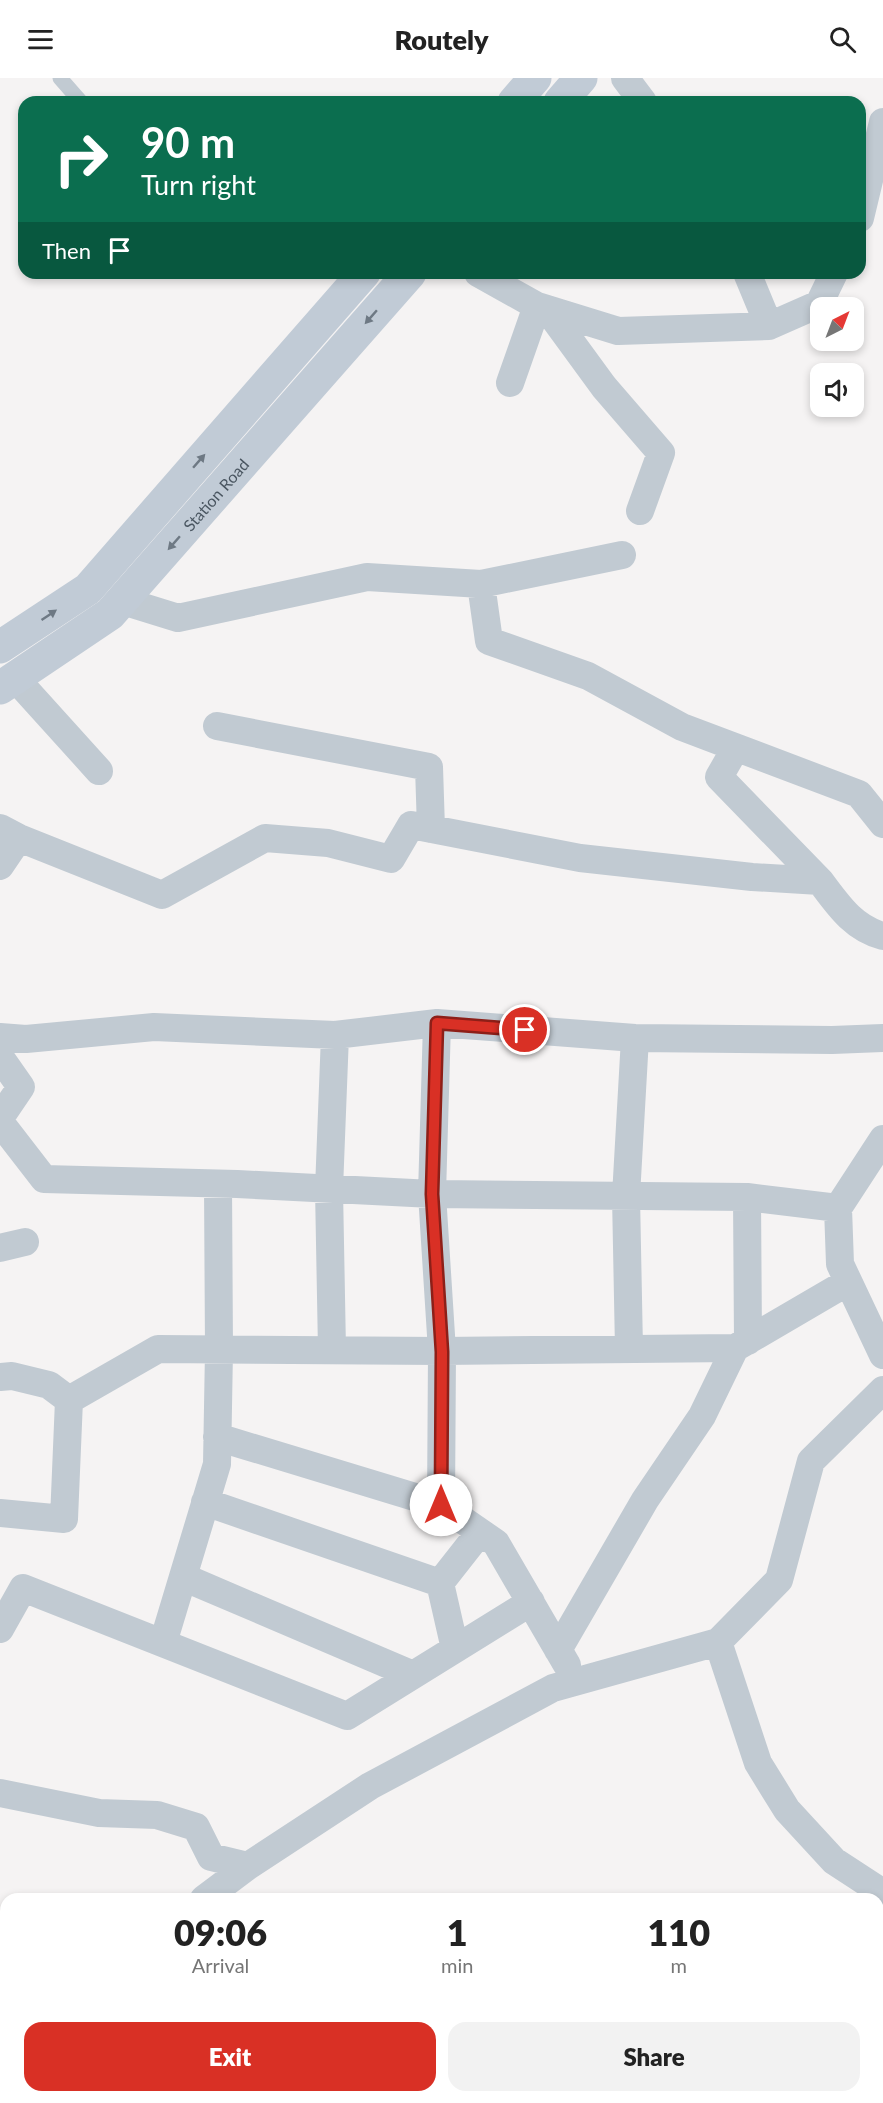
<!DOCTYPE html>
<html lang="en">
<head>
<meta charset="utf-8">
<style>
	:root { --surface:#fff; --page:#f2f2f2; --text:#222; --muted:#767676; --accent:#d93025 }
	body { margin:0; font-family:Lato,sans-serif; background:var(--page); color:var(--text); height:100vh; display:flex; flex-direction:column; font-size:22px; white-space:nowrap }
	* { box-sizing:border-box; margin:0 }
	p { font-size:20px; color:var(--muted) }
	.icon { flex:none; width:33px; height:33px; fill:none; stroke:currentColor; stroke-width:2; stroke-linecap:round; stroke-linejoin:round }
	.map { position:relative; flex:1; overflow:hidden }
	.details { position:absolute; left:0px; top:1815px; width:884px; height:210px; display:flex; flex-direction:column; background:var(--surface); border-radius:18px 18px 0 0; box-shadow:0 3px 9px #0003 }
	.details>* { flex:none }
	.hud { position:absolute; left:18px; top:18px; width:848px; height:183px; border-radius:18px; box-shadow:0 3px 9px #0003; background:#0b6e4f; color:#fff; overflow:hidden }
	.needle { width:39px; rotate:42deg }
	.fabs { position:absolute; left:810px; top:219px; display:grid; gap:12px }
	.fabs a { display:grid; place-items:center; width:54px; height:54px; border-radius:12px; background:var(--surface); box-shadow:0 3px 9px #0003; font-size:30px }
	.pin { position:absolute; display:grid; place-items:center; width:51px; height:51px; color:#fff; margin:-26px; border:3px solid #fff; border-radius:50%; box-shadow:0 2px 6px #0007 }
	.me { position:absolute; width:66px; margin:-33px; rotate:0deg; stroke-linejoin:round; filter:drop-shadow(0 0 4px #0008) }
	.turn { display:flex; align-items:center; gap:21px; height:126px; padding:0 24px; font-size:27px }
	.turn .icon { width:78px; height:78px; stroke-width:2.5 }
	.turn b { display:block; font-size:42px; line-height:51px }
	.then { display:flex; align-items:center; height:57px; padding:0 24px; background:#0003; gap:12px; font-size:22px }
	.eta { display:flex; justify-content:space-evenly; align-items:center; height:102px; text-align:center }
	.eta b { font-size:36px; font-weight:800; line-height:42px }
	.action { display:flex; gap:12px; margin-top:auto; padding:12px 24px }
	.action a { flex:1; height:69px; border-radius:18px; background:var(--accent); color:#fff; font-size:24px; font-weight:800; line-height:69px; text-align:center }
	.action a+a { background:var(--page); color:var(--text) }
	header { display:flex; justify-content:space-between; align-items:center; height:78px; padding:0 24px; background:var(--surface); font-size:27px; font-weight:800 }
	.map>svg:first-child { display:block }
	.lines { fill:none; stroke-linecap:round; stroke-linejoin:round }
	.lane { stroke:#c1cad2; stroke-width:15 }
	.street { stroke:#c1cad2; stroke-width:28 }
	.secondary { stroke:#c1cbd6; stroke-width:33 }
	.oneway { fill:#6e7984 }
	.route-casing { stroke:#8d1f18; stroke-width:15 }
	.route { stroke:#d93025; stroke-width:10 }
	.labels { text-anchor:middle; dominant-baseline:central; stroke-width:5; stroke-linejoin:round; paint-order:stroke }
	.street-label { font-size:16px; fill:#4a5661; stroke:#fff }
</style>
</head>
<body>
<header><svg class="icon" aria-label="menu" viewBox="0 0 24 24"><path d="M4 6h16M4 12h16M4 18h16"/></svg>Routely<svg class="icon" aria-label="search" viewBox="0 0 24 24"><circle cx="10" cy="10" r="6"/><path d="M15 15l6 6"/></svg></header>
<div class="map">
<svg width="883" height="2025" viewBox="0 0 883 2025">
	<rect width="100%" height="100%" fill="#f5f3f3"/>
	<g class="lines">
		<path class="lane" d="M60,0l21,24"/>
		<path class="street" d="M625,0l18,24
			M860,140l23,-96
			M478,195l59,33 81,25 151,-5 50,-22 15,-31
			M747,195l22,53
			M547,231l57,78 57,66 -21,58
			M510,305l27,-77
			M481,506l8,57 99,35 94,51 177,67 24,30
			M123,523l55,17 189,-41 114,7 141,-29
			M15,600l84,93
			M217,648l212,41 2,62
			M735,671l-16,28 101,104
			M0,750l19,10 143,57 103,-57 63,5 63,16 20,-34 169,33 172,19 68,4c18,24 33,47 63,55
			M0,788l19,-28
			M437,945l-5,171 10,157 -1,154
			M0,959l26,2 128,-12 181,8 102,-12 198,15 197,2 51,-2
			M0,979l21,30 -21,31
			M0,1044l44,57 193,5 195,10 315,3 91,11
			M883,1061l-45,69 2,56 43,91
			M747,1119l1,144
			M0,1170l25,-6
			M629,1271l-3,-153 9,-158
			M332,1272l-3,-161 6,-154
			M0,1299l12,-1 37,9 20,15
			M69,1322l89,-51 284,2 293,-3
			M217,1359l224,68 55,38 71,122
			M205,1424l235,81
			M0,1435l64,6 5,-119
			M183,1499l230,98
			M0,1551l23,-41 324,128 184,-114
			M718,1564l40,121 29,47 47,51 49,32
			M163,1565l54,-179 2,-114 -1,-166
			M455,1571l-15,-66 40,-51
			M558,1572l87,-150 57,-84 33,-68 113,-66
			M0,1715l99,20 58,2 39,12 15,30 37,9 122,-80 183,-98 165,-46 61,-62 32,-119 72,-71
			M204,1821l44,-33
			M0,1881l6,13
			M0,1969l6,-7"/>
		<g class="secondary">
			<path d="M514,24l21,-24"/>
			<path d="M560,24l21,-24"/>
			<path d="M0,569l88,-58 276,-316"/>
			<path id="s1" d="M0,610l110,-74 300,-341"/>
		</g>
	</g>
	<defs><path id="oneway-solid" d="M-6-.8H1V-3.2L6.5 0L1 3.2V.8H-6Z" transform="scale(1.5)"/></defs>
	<g class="oneway">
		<use href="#oneway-solid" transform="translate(371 239) rotate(131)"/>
		<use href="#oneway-solid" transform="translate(199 383) rotate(-49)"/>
		<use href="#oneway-solid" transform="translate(174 465) rotate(131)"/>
		<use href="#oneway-solid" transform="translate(49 537) rotate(-34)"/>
	</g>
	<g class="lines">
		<defs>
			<path id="route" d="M441,1427l1,-153 -10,-158 5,-171 88,7"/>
		</defs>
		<use href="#route" class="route-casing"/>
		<use href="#route" class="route"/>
	</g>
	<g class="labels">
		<g class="street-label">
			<text stroke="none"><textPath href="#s1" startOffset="292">Station Road</textPath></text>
		</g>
	</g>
</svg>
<div class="fabs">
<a><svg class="needle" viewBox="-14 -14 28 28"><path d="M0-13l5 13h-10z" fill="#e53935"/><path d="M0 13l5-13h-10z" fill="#767676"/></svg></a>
<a><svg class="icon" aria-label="sound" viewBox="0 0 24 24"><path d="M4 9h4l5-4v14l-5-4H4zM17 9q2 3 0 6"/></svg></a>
</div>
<div class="pin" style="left:525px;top:952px;background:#d93025"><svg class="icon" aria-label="arrive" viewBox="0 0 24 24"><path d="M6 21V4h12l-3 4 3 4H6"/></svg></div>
<svg class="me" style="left:441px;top:1427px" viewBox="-20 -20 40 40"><circle r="19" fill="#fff"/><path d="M0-13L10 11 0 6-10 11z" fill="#d93025"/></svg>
<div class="hud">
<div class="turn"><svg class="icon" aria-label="right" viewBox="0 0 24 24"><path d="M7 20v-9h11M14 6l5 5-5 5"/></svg><div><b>90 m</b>Turn right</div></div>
<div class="then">Then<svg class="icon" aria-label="arrive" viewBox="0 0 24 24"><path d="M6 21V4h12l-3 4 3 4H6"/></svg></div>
</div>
<section class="details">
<div class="eta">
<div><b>09:06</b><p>Arrival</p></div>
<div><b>1</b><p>min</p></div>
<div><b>110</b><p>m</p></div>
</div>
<div class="action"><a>Exit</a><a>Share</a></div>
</section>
</div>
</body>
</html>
